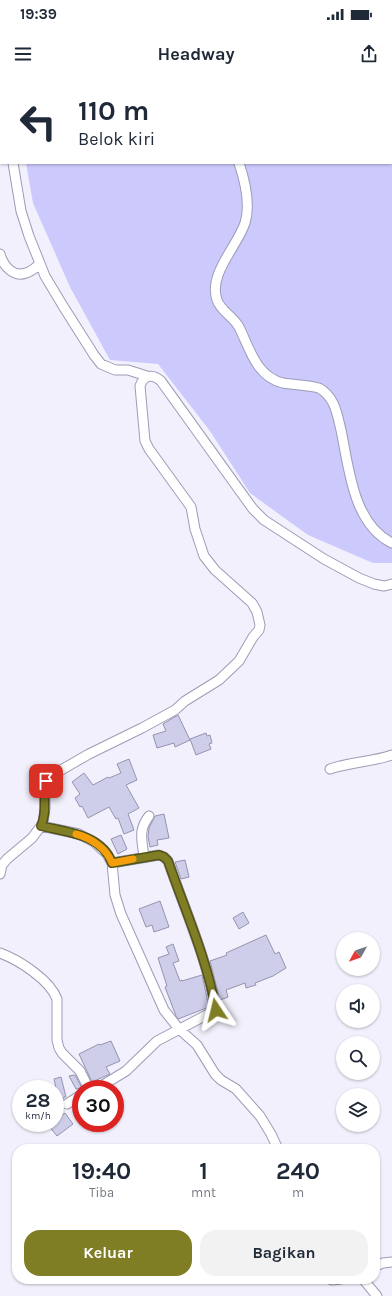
<!DOCTYPE html>
<html lang="id">
<head>
<meta charset="utf-8">
<style>
	:root { --surface:#fff; --page:#f2f2f3; --text:#1f2937; --muted:#747a83; --accent:#807e25 }
	body { margin:0; font-family:Karla,sans-serif; background:var(--page); color:var(--text); height:100vh; display:flex; flex-direction:column; font-size:15px; white-space:nowrap }
	* { box-sizing:border-box; margin:0 }
	p { font-size:13px; color:var(--muted) }
	.icon { flex:none; width:22px; height:22px; fill:none; stroke:currentColor; stroke-width:2; stroke-linecap:round; stroke-linejoin:round }
	.map { position:relative; flex:1; overflow:hidden }
	.sheet { position:absolute; left:12px; top:1064px; width:368px; height:140px; display:flex; flex-direction:column; background:var(--surface); border-radius:16px; box-shadow:0 1px 3px #0004 }
	.sheet>* { flex:none }
	.top-card { position:absolute; left:0px; top:0px; width:392px; height:84px; box-shadow:0 1px 3px #0004; background:#fff; color:var(--text); overflow:hidden }
	.needle { width:26px; rotate:230deg }
	.controls { position:absolute; left:336px; top:852px; display:grid; gap:8px }
	.controls a { display:grid; place-items:center; width:44px; height:44px; border-radius:50%; background:var(--surface); box-shadow:0 1px 3px #0004; font-size:20px }
	.speed { position:absolute; left:12px; top:1000px; display:flex; gap:8px; font-size:20px; font-weight:700; text-align:center }
	.speed>* { display:grid; place-content:center; width:52px; height:52px; border-radius:50%; background:var(--surface); box-shadow:0 1px 3px #0004; line-height:1 }
	.speed small { font-size:10px; font-weight:400 }
	.speed .limit { border:6px solid #d22; background:#fff; color:#111 }
	.pin { position:absolute; display:grid; place-items:center; width:34px; height:34px; color:#fff; margin:-17px; border-radius:8px; box-shadow:0 2px 6px #0006 }
	.me { position:absolute; width:44px; margin:-22px; rotate:350deg; stroke-linejoin:round; filter:drop-shadow(0 0 3px #0008) }
	.turn { display:flex; align-items:center; gap:14px; height:84px; padding:0 12px; font-size:18px }
	.turn .icon { width:52px; height:52px; stroke-width:2.5 }
	.turn b { display:block; font-size:28px; line-height:34px }
	.eta { display:flex; justify-content:space-evenly; align-items:center; height:68px; text-align:center }
	.eta b { font-size:24px; font-weight:700; line-height:28px }
	.primary-button { display:flex; gap:8px; margin-top:auto; padding:8px 12px }
	.primary-button a { flex:1; height:46px; border-radius:16px; background:var(--accent); color:#fff; font-size:16px; font-weight:700; line-height:46px; text-align:center }
	.primary-button a+a { background:var(--page); color:var(--text) }
	.status { display:flex; justify-content:space-between; align-items:center; height:28px; padding:0 20px; background:var(--surface); direction:ltr }
	.status svg { height:11px; fill:currentColor }
	header { display:flex; justify-content:space-between; align-items:center; height:52px; padding:0 12px; background:var(--surface); font-size:18px; font-weight:700 }
	.map>svg:first-child { display:block }
	.green { fill:#ccc9fc }
	.building { fill:#cfceea; stroke:#9594ae }
	.lines { fill:none; stroke-linecap:round; stroke-linejoin:round }
	.minor-casing { stroke:#9d9cb7; stroke-width:11 }
	.minor { stroke:#fff; stroke-width:9 }
	.route-casing { stroke:#535218; stroke-width:10 }
	.route { stroke:#807e25; stroke-width:7 }
	.slow { stroke:#f59e0b; stroke-width:7 }
</style>
</head>
<body>
<div class="status"><b>19:39</b><svg viewBox="0 0 49 12"><path d="M0 12V9h3v3zM5 12V6h3v6zM10 12V3h3v9zM15 12V0h3v12zM26 1h20v11H26zM47 4h2v5h-2z"/></svg></div>
<header><svg class="icon" aria-label="menu" viewBox="0 0 24 24"><path d="M4 6h16M4 12h16M4 18h16"/></svg>Headway<svg class="icon" aria-label="share" viewBox="0 0 24 24"><path d="M12 15V3M7 8l5-5 5 5M5 13v7h14v-7"/></svg></header>
<div class="map">
<svg width="392" height="1216" viewBox="0 0 392 1216">
	<rect width="100%" height="100%" fill="#f1f0fc"/>
	<path class="green" d="M19,0h373v483h-19l-65,-28 -58,-42 -40,-62 -52,-67 -48,-4 -40,-73 -37,-84 -7,-40h365v-82h-372z"/>
	<path class="building" d="M178,635l12,25 -15,7 -1,-4 -17,5 -4,-13 13,-4 -3,-7z
		M206,653l1,3 3,-1 2,8 -3,1 2,5 -15,6 -6,-16z
		M129,679l8,21 -11,5 13,23 -11,6 6,16 -10,4 -6,-16 -2,1 -7,-12 -21,11 -6,-12 -2,1 -5,-9 5,-4 -8,-12 12,-9 9,12 15,-8 1,1 12,-5 -4,-9z
		M164,734l5,24 -12,2 1,5 -8,2 -2,-10 1,-9 6,-12z
		M121,755l6,14 -9,5 -7,-15z
		M185,780l4,17 -8,2 -6,-17z
		M160,821l9,26 -15,5 -2,-7 -6,2 -7,-18z
		M243,832l6,11 -10,6 -6,-11z
		M266,855l9,19 4,-2 7,16 -13,8 -18,7 1,2 -10,3 -1,-5 -19,7 2,7 -8,3 -10,-39 17,-6 -1,-2z
		M173,864l6,17 -6,2 7,18 2,-1v1l20,-6 7,32 -31,12 -2,-3 -11,-29 2,-1 -9,-28 11,-4 -3,-7z
		M111,961l9,20 -14,6 4,7 -18,8 -13,-28 20,-10 1,1z
		M75,995l7,13 -6,1 -7,-13z
		M61,997l5,20h-2l-2,4 -7,2v-15h1l-2,-9z
		M65,1033l8,11 -16,12 -8,-10 3,-3h3v-2z"/>
	<g class="lines">
		<defs>
			<path id="minor" d="M5,1v-1
				M0,10l1,-2
				M0,35l1,5
				M13,83l8,48 8,25 16,40 18,30 31,49 7,9 14,6h13l19,6
				M239,83c6,18 12,41 6,60 -8,24 -37,51 -28,77 4,12 18,17 23,29 10,21 17,48 43,54 12,2 24,2 36,5 16,9 18,26 22,42 8,38 12,94 51,113
				M0,174c3,11 13,24 26,19 5,-1 10,-6 14,-9
				M330,689c20,-7 42,-7 62,-14
				M41,746l38,8 15,8 13,12 5,9 3,32 6,19 43,96 15,19 18,16 18,29 6,6 15,9 24,27 11,18 7,15
				M144,777c-2,-17 -6,-27 5,-41
				M0,794l2,-9 5,-6 25,-21 9,-12 2,-4 2,-13v-24l4,-8 40,-23 53,-26 33,-18 10,-9 34,-21 20,-19 14,-24 6,-7 1,-5 -3,-13 -5,-9 -37,-33 -11,-14 -9,-27 -4,-22 -42,-58 -4,-8 -5,-55c4,-12 13,-12 21,-5l79,110 13,18 11,11 60,39 35,19 15,6 10,2 8,-2
				M0,873c19,7 50,27 57,46v41l2,8 3,5 18,18 9,18
				M93,1009l10,-4 23,-14 31,-30 59,-31c-9,-51 -31,-100 -48,-149l-4,-4 -5,-2 -47,8
				M67,1024l14,-9
				M375,1186l8,-3 9,-1
				M330,1199l2,1 9,-1
				M363,1199l14,17"/>
		</defs>
		<use href="#minor" class="minor-casing"/>
		<use href="#minor" class="minor"/>
	</g>
	<g class="lines">
		<defs>
			<path id="route" d="M46,701c-4,15 2,31 -5,45 25,6 61,8 71,37l47,-8 5,2 4,4c17,49 39,98 48,149"/>
		</defs>
		<use href="#route" class="route-casing"/>
		<use href="#route" class="route"/>
		<path class="slow" d="M76,754c15,4 31,15 36,29l21,-4"/>
	</g>
</svg>
<div class="controls">
<a><svg class="needle" viewBox="-14 -14 28 28"><path d="M0-13l5 13h-10z" fill="#e53935"/><path d="M0 13l5-13h-10z" fill="#747a83"/></svg></a>
<a><svg class="icon" aria-label="sound" viewBox="0 0 24 24"><path d="M4 9h4l5-4v14l-5-4H4zM17 9q2 3 0 6"/></svg></a>
<a><svg class="icon" aria-label="search" viewBox="0 0 24 24"><circle cx="10" cy="10" r="6"/><path d="M15 15l6 6"/></svg></a>
<a><svg class="icon" aria-label="layers" viewBox="0 0 24 24"><path d="M12 4l9 5-9 5-9-5zM3 14l9 5 9-5"/></svg></a>
</div>
<div class="speed"><div>28<small>km/h</small></div><div class="limit">30</div></div>
<div class="pin" style="left:46px;top:701px;background:#d93025"><svg class="icon" aria-label="arrive" viewBox="0 0 24 24"><path d="M6 21V4h12l-3 4 3 4H6"/></svg></div>
<svg class="me" style="left:216px;top:930px" viewBox="-20 -20 40 40"><path d="M0-17L14 15 0 8-14 15z" fill="#807e25" stroke="#fff" stroke-width="4"/></svg>
<div class="top-card">
<div class="turn"><svg class="icon" aria-label="left" viewBox="0 0 24 24"><path d="M17 20v-9H6M10 6l-5 5 5 5"/></svg><div><b>110 m</b>Belok kiri</div></div>
</div>
<section class="sheet">
<div class="eta">
<div><b>19:40</b><p>Tiba</p></div>
<div><b>1</b><p>mnt</p></div>
<div><b>240</b><p>m</p></div>
</div>
<div class="primary-button"><a>Keluar</a><a>Bagikan</a></div>
</section>
</div>
</body>
</html>
